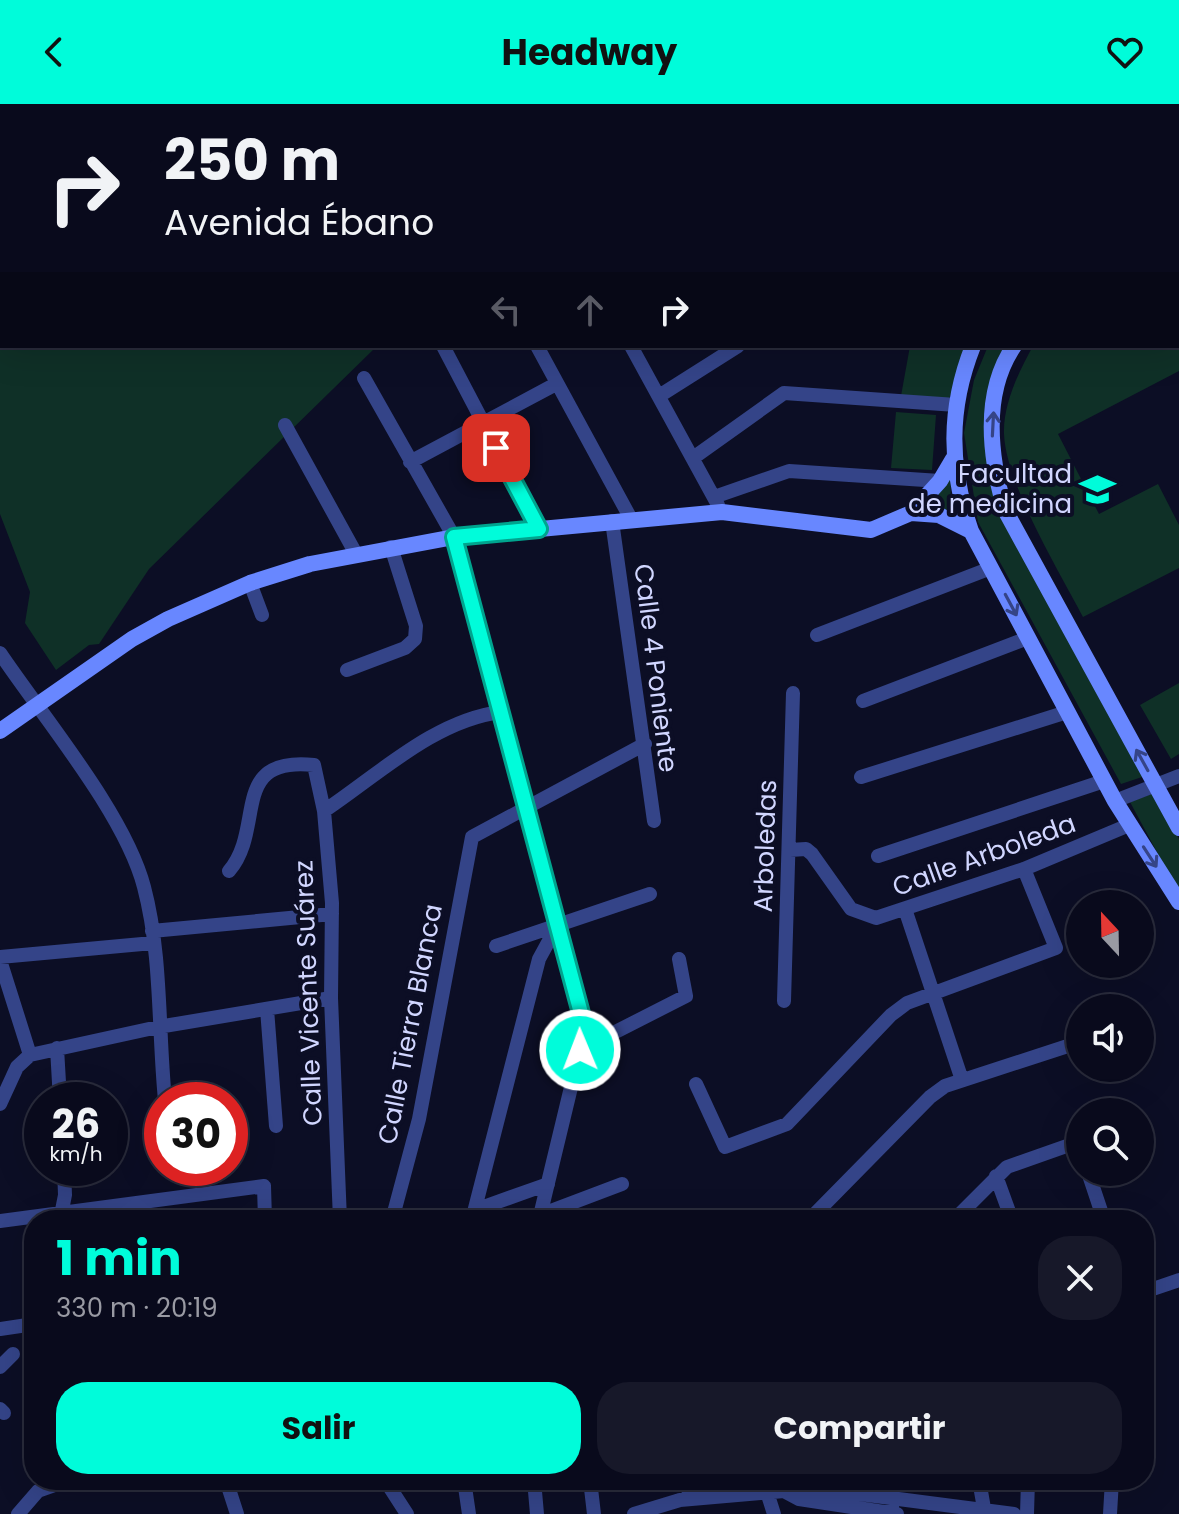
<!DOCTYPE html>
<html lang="es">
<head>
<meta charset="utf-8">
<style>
	:root { --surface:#090a1c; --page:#171829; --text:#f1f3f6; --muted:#999aa3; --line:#292b3b; --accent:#00fcda }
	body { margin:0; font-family:Poppins,sans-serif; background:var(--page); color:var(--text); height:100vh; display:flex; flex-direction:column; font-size:30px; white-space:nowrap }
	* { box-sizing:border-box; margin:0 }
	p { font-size:26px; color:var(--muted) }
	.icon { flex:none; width:44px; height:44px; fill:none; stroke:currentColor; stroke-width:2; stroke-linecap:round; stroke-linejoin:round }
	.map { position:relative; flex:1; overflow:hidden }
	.sheet { position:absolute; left:24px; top:1106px; width:1130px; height:280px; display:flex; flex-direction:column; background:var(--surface); border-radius:32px; box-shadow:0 8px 32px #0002,0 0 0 2px var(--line) }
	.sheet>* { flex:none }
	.hud { position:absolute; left:0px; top:0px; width:1180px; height:244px; box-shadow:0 8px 32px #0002,0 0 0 2px var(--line); background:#090a1c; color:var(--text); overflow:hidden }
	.needle { width:52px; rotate:338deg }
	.tools { position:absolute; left:1066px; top:786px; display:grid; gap:16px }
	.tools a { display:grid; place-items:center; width:88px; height:88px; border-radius:50%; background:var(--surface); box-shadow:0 8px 32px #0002,0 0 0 2px var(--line); font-size:40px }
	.speed { position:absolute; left:24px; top:978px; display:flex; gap:16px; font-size:40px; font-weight:700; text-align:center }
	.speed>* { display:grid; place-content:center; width:104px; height:104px; border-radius:50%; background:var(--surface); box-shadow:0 8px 32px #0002,0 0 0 2px var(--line); line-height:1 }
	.speed small { font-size:20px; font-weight:400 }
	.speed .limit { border:12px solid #d22; background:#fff; color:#111 }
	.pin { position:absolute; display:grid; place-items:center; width:68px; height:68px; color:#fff; margin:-34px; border-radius:16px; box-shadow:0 4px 12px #0006 }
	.me { position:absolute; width:88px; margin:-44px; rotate:359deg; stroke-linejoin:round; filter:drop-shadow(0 0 6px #0008) }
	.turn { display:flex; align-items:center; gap:28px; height:168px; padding:0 32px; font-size:36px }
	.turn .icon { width:104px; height:104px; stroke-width:2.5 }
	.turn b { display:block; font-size:56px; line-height:68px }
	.lanes { display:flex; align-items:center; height:76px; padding:0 32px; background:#0003; justify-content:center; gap:40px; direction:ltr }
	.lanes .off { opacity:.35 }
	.round { display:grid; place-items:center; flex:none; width:84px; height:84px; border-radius:32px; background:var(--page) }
	.headline { display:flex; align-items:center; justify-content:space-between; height:136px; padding:0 32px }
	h1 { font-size:48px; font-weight:700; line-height:60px; color:var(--accent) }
	.action { display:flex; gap:16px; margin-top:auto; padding:16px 32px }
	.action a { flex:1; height:92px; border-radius:32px; background:var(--accent); color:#111; font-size:32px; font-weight:700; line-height:92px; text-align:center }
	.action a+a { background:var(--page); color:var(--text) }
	header { display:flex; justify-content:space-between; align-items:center; height:104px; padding:0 32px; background:var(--accent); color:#111; font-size:36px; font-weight:700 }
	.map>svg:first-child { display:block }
	.green { fill:#0f3027 }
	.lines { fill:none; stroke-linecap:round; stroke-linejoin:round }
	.minor { stroke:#344488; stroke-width:14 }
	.secondary { stroke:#6887ff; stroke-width:16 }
	.oneway { stroke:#354487 }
	.route-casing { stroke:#00a48e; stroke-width:20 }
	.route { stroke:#00fcda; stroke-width:14 }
	.labels { text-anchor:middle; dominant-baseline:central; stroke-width:8; stroke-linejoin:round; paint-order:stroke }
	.poi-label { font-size:26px; fill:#d1d6ff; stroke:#0c0e25; text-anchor:end }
	.street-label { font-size:26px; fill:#d1d6ff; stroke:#0c0e25 }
</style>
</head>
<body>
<header><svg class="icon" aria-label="back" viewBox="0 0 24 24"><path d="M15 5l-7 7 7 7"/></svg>Headway<svg class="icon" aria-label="heart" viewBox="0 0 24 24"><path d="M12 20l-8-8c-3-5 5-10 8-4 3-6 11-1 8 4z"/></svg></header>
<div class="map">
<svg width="1179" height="1410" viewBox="0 0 1179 1410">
	<rect width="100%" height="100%" fill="#0c0e25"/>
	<path class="green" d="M0,0h681l-679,2v240h375l-228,223 -50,75 -10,1 -33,25 -31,-47 5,-31 -30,-78z
		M1179,110v157l-121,63 41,80 59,-30 21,41v43l-96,49c-24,-46 -77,-133 -79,-183 -1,-30 15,-63 29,-88h145z
		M910,242h58l-20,56 -47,-6z
		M988,242h18l-18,49 12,116 145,265 -24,8 -143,-262 -14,-89 10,-53z
		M896,308l40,3 -4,55 -41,-2z
		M951,367l-1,41 -26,-6z
		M1179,579v71l-8,5 -31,-54z
		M1154,689l25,46v54l-49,-91z"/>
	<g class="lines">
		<path class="minor" d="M845,0l1,2
			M916,0l1,2
			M1006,0l1,2
			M1088,0l1,2
			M689,2l3,-2
			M443,242l96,183
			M537,242l94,173
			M631,242l87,159
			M364,274l90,159 128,480 -2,33 -41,170
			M659,292l79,-50
			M285,321l71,129
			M693,354l91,-65 172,12
			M410,358l146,-78
			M714,393l75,-26 151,10
			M612,417l42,300
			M250,479l12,32
			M817,531l174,-67
			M0,549c43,64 125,161 144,234 18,68 14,143 21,213
			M347,566l58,-22 10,-9 1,-13 -25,-79
			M863,597l165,-63
			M861,673l206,-65
			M1115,697l64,-25
			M324,707c54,-36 111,-91 177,-99
			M790,746l16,-1 6,5 39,55 25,9 148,-49 105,-44
			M878,752l226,-75
			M229,767c37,-43 -1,-115 85,-106l10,46 8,92 -1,95 9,222
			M905,805l57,171
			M152,827l180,-17
			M496,842l154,-52
			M0,853l153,-14
			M0,856l30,95
			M784,897l9,-308
			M267,905l9,117
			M57,944l3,52
			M580,946l106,-54 -7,-37
			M696,980l29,63 62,-23 104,-109 16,-12 149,-55 -32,-79
			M0,1000l17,-37 13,-12 128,-28 173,-29
			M1088,1068l16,48
			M996,1072l16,44
			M475,1106l73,-26
			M540,1111l82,-31
			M60,1116l5,-25 -1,-27
			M392,1116l27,-101 53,-282 173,-93
			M472,1116l67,-261 18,-33
			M809,1116l121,-123 15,-11 135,-44
			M954,1116l53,-53 71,-25 2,5
			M0,1117l264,-35 1,34
			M1144,1188l35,-12
			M0,1225l34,-5
			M0,1263l13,-13
			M0,1305l4,4
			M226,1376l11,34
			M385,1376l22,34
			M464,1376l5,34
			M534,1376l3,34
			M590,1376l4,34
			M682,1376l4,7c20,6 31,-4 53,7
			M888,1376l4,27
			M979,1376l6,34
			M784,1387l15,8 98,15
			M767,1388l7,22
			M18,1410l20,-23 31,-11
			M634,1410l46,-14 104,-9 14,-5 216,28
			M1027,1410l1,-34
			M1110,1410l2,-34"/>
		<path class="secondary" d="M1178,45l1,-1
			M1178,93l1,-1
			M973,242c-25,63 -24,121 -2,185l144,270 64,101
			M1014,242c-32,47 -24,112 -9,164l174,318
			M911,409l28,2 32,16
			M0,627l132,-92 36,-20 82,-36 60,-19 144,-27 268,-25 149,18 40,-17 29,-32 13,-22"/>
	</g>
	<defs><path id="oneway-shaft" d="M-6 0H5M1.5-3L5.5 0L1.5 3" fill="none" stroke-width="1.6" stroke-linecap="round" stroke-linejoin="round" transform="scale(2)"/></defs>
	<g class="oneway">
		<use href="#oneway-shaft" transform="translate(993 320) rotate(-87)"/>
		<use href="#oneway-shaft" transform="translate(1011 501) rotate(62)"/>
		<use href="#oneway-shaft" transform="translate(1142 656) rotate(-119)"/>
		<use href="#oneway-shaft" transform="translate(1150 753) rotate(57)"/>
	</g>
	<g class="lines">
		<defs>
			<path id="route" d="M496,344l43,81 -85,8 128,480 -2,33"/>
		</defs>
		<use href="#route" class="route-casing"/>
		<use href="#route" class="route"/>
	</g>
	<defs>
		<symbol id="university-bare" viewBox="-9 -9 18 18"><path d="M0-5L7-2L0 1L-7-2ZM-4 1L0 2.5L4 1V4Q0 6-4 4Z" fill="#00fcda" stroke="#0c0e25" stroke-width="2.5" paint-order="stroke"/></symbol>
	</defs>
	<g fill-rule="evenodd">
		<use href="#university-bare" x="1072" y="360" width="51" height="51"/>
	</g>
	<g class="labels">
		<g class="poi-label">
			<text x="1072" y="370">Facultad<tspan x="1072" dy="30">de medicina</tspan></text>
		</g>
		<g class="street-label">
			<text transform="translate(656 564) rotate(83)">Calle 4 Poniente</text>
			<text transform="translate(765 742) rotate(-88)">Arboledas</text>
			<text transform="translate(984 751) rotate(-20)">Calle Arboleda</text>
			<text transform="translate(308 889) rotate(-92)">Calle Vicente Suárez</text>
			<text transform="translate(410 920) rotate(-79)">Calle Tierra Blanca</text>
		</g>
	</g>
</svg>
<div class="tools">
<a><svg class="needle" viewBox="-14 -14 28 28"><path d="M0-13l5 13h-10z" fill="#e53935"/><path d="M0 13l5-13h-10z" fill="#999aa3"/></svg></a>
<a><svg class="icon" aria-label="sound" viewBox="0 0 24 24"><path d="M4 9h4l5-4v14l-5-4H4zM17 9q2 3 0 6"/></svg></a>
<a><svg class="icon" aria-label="search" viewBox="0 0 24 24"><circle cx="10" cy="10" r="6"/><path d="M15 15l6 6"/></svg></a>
</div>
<div class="speed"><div>26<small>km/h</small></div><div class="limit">30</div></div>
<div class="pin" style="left:496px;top:344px;background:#d93025"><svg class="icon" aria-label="arrive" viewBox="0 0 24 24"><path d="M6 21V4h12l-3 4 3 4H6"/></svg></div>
<svg class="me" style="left:580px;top:946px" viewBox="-20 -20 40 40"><circle r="17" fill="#00fcda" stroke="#fff" stroke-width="3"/><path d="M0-11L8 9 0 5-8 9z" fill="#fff"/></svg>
<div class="hud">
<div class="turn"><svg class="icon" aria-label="right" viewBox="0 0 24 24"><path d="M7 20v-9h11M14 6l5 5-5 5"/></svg><div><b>250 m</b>Avenida Ébano</div></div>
<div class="lanes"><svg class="icon off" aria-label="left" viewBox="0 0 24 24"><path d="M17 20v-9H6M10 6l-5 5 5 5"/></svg><svg class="icon off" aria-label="ahead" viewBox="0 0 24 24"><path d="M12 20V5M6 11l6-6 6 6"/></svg><svg class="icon" aria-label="right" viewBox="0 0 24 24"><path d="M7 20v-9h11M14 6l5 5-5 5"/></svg></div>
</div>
<section class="sheet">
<div class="headline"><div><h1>1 min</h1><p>330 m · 20:19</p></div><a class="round"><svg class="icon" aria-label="close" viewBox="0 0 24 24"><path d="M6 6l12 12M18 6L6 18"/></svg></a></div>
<div class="action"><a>Salir</a><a>Compartir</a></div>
</section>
</div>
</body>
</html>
